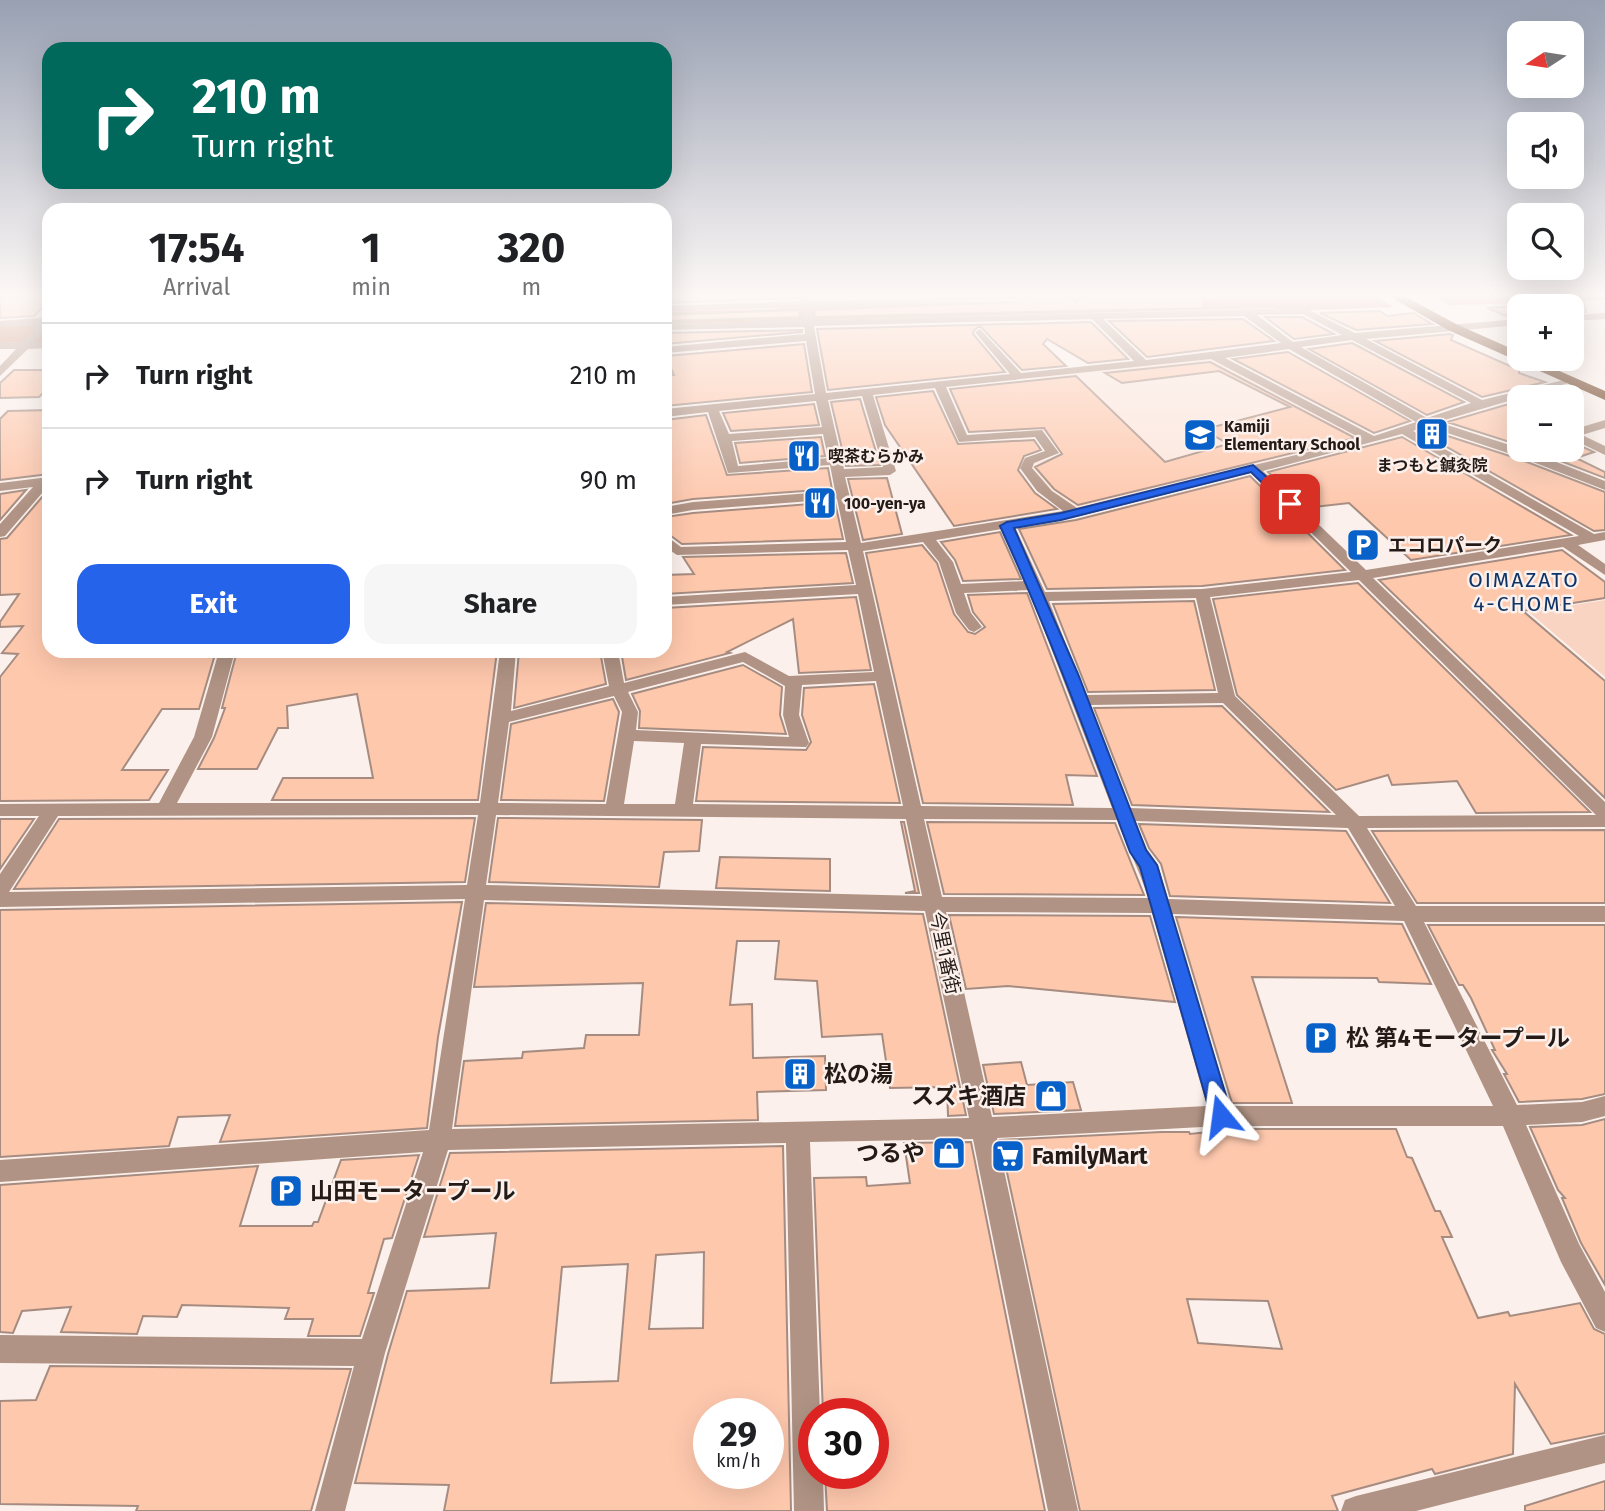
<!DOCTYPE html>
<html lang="en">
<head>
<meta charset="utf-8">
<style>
	:root { --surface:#fff; --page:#f6f6f6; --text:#202124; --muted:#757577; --line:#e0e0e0; --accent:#2563eb }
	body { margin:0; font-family:"Fira Sans","Noto Sans JP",sans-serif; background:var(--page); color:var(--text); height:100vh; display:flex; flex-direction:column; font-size:26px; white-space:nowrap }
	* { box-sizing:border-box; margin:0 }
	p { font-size:23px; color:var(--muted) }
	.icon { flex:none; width:38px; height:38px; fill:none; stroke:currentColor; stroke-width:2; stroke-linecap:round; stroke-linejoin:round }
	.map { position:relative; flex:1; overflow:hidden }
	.sheet { position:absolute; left:42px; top:203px; width:630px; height:455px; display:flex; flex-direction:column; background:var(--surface); border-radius:21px; box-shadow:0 7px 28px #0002 }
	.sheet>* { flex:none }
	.guide { position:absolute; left:42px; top:42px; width:630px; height:147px; border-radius:21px; box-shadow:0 7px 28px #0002; background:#00695c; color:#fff; overflow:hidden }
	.needle { width:46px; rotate:258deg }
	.fabs { position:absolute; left:1507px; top:21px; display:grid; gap:14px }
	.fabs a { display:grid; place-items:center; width:77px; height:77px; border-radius:14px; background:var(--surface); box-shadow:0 7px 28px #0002; font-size:35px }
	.speed { position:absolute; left:693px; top:1398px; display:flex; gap:14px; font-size:35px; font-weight:700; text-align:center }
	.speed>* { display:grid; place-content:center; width:91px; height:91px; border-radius:50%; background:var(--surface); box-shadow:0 7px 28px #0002; line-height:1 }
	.speed small { font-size:18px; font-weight:400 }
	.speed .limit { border:10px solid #d22; background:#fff; color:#111 }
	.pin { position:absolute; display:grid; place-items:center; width:60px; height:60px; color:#fff; margin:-30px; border-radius:14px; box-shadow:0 4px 10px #0006 }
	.me { position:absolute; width:77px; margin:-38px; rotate:344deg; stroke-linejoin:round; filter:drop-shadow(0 0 5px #0008) }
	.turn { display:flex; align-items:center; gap:24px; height:147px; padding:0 35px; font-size:32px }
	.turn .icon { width:91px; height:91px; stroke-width:2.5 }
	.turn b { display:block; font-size:49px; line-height:60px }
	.eta { display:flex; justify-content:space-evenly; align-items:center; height:119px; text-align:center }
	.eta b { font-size:42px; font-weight:700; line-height:49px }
	.button { display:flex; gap:14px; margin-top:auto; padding:14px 35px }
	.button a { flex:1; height:80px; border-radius:21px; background:var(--accent); color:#fff; font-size:28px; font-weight:700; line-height:80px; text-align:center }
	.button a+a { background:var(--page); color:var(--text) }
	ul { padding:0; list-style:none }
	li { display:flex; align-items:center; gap:21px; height:105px; padding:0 35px; border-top:2px solid var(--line) }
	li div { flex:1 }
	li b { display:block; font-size:26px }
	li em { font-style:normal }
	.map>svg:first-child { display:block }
	.built { fill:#fce6dc }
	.green { fill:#f9d4c2 }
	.water { fill:#c18262 }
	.pier { fill:#fbf0eb }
	.building { fill:#fec8ad; stroke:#a68c80; stroke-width:2; fill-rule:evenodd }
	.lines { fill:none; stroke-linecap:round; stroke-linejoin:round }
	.minor { fill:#b09384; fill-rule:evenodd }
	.highway { fill:#5d2704; fill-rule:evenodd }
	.route { fill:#2563eb; stroke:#184099; stroke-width:2 }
	.labels { text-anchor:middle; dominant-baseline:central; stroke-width:5; stroke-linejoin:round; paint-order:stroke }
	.far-poi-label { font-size:16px; font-weight:bold; fill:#241a16; stroke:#fbf0eb; text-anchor:start }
	.poi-label { font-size:19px; font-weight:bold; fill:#241a16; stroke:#fbf0eb; text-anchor:start }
	.street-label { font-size:19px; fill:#241a16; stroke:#fbf0eb }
	.neighbourhood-label { font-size:21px; letter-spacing:2px; fill:#0f3468; stroke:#fbf0eb }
	.near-poi-label { font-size:23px; font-weight:bold; fill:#241a16; stroke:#fbf0eb; text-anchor:start }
</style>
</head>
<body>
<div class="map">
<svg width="1605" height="1511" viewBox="0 0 1605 1511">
	<rect width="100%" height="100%" fill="#fbf0eb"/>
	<path class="built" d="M1213,358l141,74 1,7 -278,72 -47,-40 2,-8 32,-9 -52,-56 40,-6 -14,-16z"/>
	<path class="green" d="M1605,600v77l-76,-65z"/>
	<path class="water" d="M1270,296h335v4l-326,11 -4,-3 -610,16v-12l112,-3 1,-3z
		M49,325v17l-49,1v-17z"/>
	<path class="pier" d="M1376,296h58l17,10 -56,2z"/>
	<path class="building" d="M25,296h24v5l-15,15 -34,2v-20z
		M665,296h132v2l-132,5z
		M1026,296h40l11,7 6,-7h119l1,12 -388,9 -1,-7 204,-8z
		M1584,301l2,11 -14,1v-7h-53v10l-10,1 -22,-9z
		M799,310l1,7 -135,4v-6z
		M1380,311l7,5 27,-3 18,11 -76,6 -36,-17z
		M1265,317h37l32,17 -40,5z
		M1243,319l31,22 -127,16 -38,-36z
		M1091,322l37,37 -40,4 -41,-24 -4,5 23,22 -44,4 -42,-44 -6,4 -1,4 32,38 -177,18 -11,-61z
		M802,330v2l-137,12v-11z
		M1450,334l3,1 -2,5 68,30v3l26,9 -63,15 -107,-56z
		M1352,343l112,59 -37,13 -118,-66z
		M804,344l8,48 -147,14v-30l9,-1 -9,-19z
		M1288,352l122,69 -36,12 -141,-74z
		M1210,362l145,76 -277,67 -24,-16 -19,-22 27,-13 -18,-26 -75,4 -19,-43 126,-13 89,86 63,-18 -22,-13 9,-2 -2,-2 77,-20 -71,-36 -97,12 -17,-10z
		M14,370h35v17l-10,10 -39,1v-15z
		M1560,388l20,9h-50z
		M933,391l25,53 76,-4 7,10 -17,6 -6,14 17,23 22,16 -103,17 -69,-101 -9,-28z
		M860,399l20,66 -34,1 -15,-64z
		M1519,401v44l-72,-23z
		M814,404l5,21 -88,6 -8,-18z
		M49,410v64l-49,6v-61l8,-8z
		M706,415l21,60 101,-7 4,21 -139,10 -28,5v-84z
		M1426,429l93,30 86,33v38l-11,1 -175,-100z
		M821,437l4,19 -85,7 -5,-20z
		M1402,437l169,98 -160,25 -62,-57 -44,5 -37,-36z
		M1572,442l22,10 -18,6 29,14v6l-73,-28h40z
		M1250,476l95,94 -143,16 -155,3 -28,-60 57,-9z
		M887,478l15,56 -39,6 -15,-61z
		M49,489v162h167l-17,58h-37l-40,61h46l-19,30 -149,1v-124l18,-23 -16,-1 21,-27 -23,1v-5l19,-28 -19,1v-56l7,-1z
		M26,490l-26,30v-26z
		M835,502l8,37 -161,5 -15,-11 -2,-6v-10l28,-4z
		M1000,532l21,47 -58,2 -8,-21 -14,-18z
		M922,545l15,18 17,51 14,18 7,2 10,-7 -12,-15 -5,-17 59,-2 70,183 -31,-1 7,30 -150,-2 -57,-250z
		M1562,550l43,32v16l-82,13 82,70v117l-226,-218z
		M846,553l7,30 -188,11v-19l29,-1 -11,-17z
		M1358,583l232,229 -114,1 -19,-32 -65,4 -4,-10 -52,15 -99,-95 -24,-96z
		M856,597l15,73 -72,3 -6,-54 -66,33 3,1 -104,27 -5,-29h44v-43z
		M1194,601l21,89 -127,2 -35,-88z
		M237,651h260l-19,149h-206l11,-22h90l-16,-84 -70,12 1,22h-10l-21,41h-59l16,-31 11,-30h-3z
		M519,651h81l6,33 -92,24z
		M743,665l39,22 -2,28 6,19 -147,-6 1,-17 -8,-17z
		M874,684l26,119 -204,-2 7,-54 103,3 5,-8 -9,-27 2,-27z
		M613,699l6,13 -15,89 -103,-1 10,-76z
		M1222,706l107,106 -197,-7 -38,-97z
		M475,818l-10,64 -451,7 45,-70z
		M498,818l204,2 -3,31 -35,1 -5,35 -170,-5z
		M0,819h34l-34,50z
		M901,822h3l15,71h-14l10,-2z
		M927,822l188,1 29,72 -200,-1z
		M1139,824l207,7 44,72 -220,-7 -9,-32 -12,-16z
		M1605,830v73h-188l-45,-72z
		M720,857l110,2v32l-114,-3z
		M462,902l-24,135 -11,91 -207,14 10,-27 -52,2 -9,29 -169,11v-247z
		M486,903l437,11 43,201 -18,1 -1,-29 -57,1 -8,-54 -60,3 -5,-56 -42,-2 4,-38h-42l-7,64 22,-1 1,54 72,-2 1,34 -69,2 1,28 -303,6 9,-65 58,-3 1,-6 61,-4 2,-13h53l4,-52 -169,4z
		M949,915l201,1 25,86 -167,-16 -42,3z
		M1176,917l226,7 29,60 -52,-2 -2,-4 -125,-1 40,126h-60z
		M1428,925h177v169l-23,5 -63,3 -15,-28h3l-15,-24h3l-24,-52 -8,-13h-4z
		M1021,1062l6,23 46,-3 8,28 -87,4 -11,-49z
		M1605,1119v166l-24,-42 -19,-45h3l-7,-8 -28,-63 52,-2z
		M1237,1129h159l11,28 5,1 23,53h5l12,26h-10l36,81 30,-6 2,4 70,-13 14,26 11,5v99l-54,11 -36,-60 -2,70 -78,20 -3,-5 -100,27 6,15h-258l-80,-371 161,-8h28l1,2zM1187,1299l81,2 14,48 -84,-6z
		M971,1142l74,369h-218l-2,-37h48v-60h-50l-9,-236 52,-1 1,9 43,-3 -6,-40z
		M783,1146l8,365h-347l5,-26 -94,-2 33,-129 19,-63 82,-3 7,-55 -72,4 26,-84zM704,1252l-1,76 -54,1 7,-74zM628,1264l-10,117 -67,2 11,-116zM709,1414h59v60h-59z
		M419,1155l-27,83 -8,1 -16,54h6l-14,43h-52l5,-17h-28l4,-11 -107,-3 -5,12 -34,-1 -6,18 -76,-2 10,-25 -49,4 -9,22 -13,-1v-147l258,-19 -18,60h72l2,-4h4l23,-62z
		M50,1366l301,3 -40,142h-175l2,-5 -138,-2v-103l36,-1z
		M1605,1481v30h-80v-5z"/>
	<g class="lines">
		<path class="minor" d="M799,296h10l1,5 213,-5 -5,3 -207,8 2,13 492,-12 50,25 164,-14v6l-153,14 116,61 90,-22v4l-134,40 90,29 77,30v9l-85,-33 -94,-31 -13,5 181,103 11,-2v8l-27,5 27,19v11l-42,-28 -190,31 232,224v25l-238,1 49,78h189v16h-181l93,183 65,-3 23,-6v20l-23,6 -56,3 53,119 26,48v40l-9,-4 -35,-66 -58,-136h-282l-224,12 81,373h-30l-75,-372 -163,3 10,272h-6v60h9l1,37h-30l-8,-368 -338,7 -63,203 -40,158h-30l39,-145 -354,-3v-28l362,4 61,-187 -423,30v-22l429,-30 36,-231 -465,8v-33l39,-58h-39v-12l159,-1 35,-66 25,-86h16l-23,86 -35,66h303l20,-152h16l-5,60 98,-25 -7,-35h16l6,32 121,-31 44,24 85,-4 -16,-78 -193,11v-8l191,-12 -8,-35 -171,5 -12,-8v-12l16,12 165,-5 -9,-43 -144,11 -28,5v-8l28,-5 142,-11 -5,-26 -102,8 -20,-61 -43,5v-8l150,-15 -9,-53 -141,12v-6l140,-13 -1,-7 -139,3v-6l138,-4 -2,-13 -136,5v-6l135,-5zM1303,314l39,21 -49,7 -36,-27zM1244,316l37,27 -135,17 -43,-41zM1092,319l42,42 -113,12 -41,-44 -5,3 35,42 -184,19 -12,-67zM1352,340l119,63 -44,15 -126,-71zM1289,349l127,73 -42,14 -149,-78zM1211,359l151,80 -285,69 -25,-17 -20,-23 2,-5 25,-10 -17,-23 -75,5 -21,-48zM935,388l24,54 76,-5 10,14 -20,7 -5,10 17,23 26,20 -202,32 -16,-66 45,-2 6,-4 -23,-76zM862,396l21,71 -39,2 -16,-69zM816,401l6,26 -93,7 -10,-23zM823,434l5,24 -90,8 -6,-25zM1402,434l177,102 -213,34 -103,-99zM1251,473l100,99 -149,17 -157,3 -30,-65 61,-10zM1002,529l23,52 -64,3 -8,-22 -17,-22zM923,542l16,20 17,51 13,17 5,2 8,-5 -11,-14 -7,-20 65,-3 83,218 -191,-2 -58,-255zM1359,580l237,235 -237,1 -124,-120 -25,-99zM1196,598l22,95 -132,2 -37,-94zM743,662l42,24 -2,29 6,22 -153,-7 2,-18 -10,-20zM876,681l27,125 -210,-2 8,-60 105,3 3,-4 -10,-28 3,-30zM614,696l8,16 -16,92 -108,-1 11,-81zM1223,703l113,112 -206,-7 -40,-103zM634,741l50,2 -9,61h-51zM478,815l-11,70 -458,7 49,-76zM496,815l410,4 16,77 -436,-11zM924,819l193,1c10,27 23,51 31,78l-206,-1zM1135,821l213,7 47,78 -227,-7 -10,-34 -11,-16zM484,900l441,11 44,207 -517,11zM946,912l206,1 55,193 -215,11zM1172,914l232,7 89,185h-263z
			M1069,296h11l1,2 -5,3z
			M1605,313v6l-33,2v-6z
			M49,317v9l-15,16h15v6l-21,1 -28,27v-10l16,-17h-16v-6l22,-1 16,-16 -38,1v-6z
			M1605,420v8l-23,7 23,11v9l-33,-16v-9z
			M49,477v8l-44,51 -5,1v-13l33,-37 -33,4v-8z
			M1605,1435v28l-189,48h-75l4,-11 11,-4z"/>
		<path class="highway" d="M1389,296h15l52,28 63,28v7h13l73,32v9l-157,-70z"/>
	</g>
	<linearGradient id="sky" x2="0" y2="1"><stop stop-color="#98a0b2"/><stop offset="0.58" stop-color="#fdf8f6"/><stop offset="1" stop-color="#fdf8f6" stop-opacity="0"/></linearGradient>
	<rect width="1605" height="508" fill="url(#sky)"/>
	<path class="route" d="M1253,465l41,36v5h-8l-35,-34 -190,48 -47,8 64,146 68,176 11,15 75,251 -3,7 -8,2 -7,-2 -3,-7 -71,-249 -10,-15c-41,-110 -81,-220 -130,-326l7,-4 54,-9z"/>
	<defs>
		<symbol id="building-square" viewBox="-11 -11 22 22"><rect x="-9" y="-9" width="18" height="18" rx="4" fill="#0860c9" stroke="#fbf0eb"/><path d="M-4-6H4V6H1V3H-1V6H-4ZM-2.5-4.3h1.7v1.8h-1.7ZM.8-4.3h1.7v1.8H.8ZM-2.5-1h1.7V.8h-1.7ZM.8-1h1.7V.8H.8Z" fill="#fff"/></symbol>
		<symbol id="school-square" viewBox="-11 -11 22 22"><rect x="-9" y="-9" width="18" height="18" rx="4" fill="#0860c9" stroke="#fbf0eb"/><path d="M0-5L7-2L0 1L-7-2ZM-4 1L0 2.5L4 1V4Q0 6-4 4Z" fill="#fff"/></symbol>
		<symbol id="restaurant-square" viewBox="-11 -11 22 22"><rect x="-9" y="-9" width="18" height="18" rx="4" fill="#0860c9" stroke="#fbf0eb"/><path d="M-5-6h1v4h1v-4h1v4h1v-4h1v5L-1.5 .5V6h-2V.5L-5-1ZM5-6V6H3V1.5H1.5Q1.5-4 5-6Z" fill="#fff"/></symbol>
		<symbol id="parking-square" viewBox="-11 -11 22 22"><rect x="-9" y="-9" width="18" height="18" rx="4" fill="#0860c9" stroke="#fbf0eb"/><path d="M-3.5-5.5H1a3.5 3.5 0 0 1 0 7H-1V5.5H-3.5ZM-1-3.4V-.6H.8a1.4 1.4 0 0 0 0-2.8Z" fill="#fff"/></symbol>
		<symbol id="shop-square" viewBox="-11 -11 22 22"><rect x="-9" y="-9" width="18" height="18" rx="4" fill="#0860c9" stroke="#fbf0eb"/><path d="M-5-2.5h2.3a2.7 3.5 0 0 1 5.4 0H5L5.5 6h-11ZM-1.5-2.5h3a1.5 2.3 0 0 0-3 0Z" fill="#fff"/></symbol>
		<symbol id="supermarket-square" viewBox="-11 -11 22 22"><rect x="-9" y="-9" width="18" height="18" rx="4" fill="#0860c9" stroke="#fbf0eb"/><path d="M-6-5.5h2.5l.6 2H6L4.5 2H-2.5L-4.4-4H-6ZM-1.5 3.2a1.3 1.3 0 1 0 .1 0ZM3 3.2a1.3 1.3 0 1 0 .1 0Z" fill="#fff"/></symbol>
	</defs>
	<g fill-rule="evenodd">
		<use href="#building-square" x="1413" y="415" width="38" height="38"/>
		<use href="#school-square" x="1181" y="416" width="38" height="38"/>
		<use href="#restaurant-square" x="785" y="437" width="38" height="38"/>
		<use href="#restaurant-square" x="801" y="484" width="38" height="38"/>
		<use href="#parking-square" x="1344" y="526" width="38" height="38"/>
		<use href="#parking-square" x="1302" y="1019" width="38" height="38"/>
		<use href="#building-square" x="781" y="1055" width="38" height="38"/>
		<use href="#shop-square" x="1032" y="1077" width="38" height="38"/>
		<use href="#shop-square" x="930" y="1134" width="38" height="38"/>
		<use href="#supermarket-square" x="989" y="1137" width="38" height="38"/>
		<use href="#parking-square" x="267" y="1172" width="38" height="38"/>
	</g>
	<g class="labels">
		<g class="far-poi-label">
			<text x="1224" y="426">Kamiji<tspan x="1224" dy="18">Elementary School</tspan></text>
			<text x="828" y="456">喫茶むらかみ</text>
			<text x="1432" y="465" text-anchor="middle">まつもと鍼灸院</text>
			<text x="844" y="503">100-yen-ya</text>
		</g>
		<g class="poi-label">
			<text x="1388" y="545">エコロパーク</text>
		</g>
		<g class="street-label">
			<text transform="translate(945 953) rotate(78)">今里1番街</text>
		</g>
		<g class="neighbourhood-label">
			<text x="1524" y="580">OIMAZATO<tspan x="1524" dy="24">4-CHOME</tspan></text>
		</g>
		<g class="near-poi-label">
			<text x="1346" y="1038">松 第4モータープール</text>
			<text x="824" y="1074">松の湯</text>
			<text x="1026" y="1096" text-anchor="end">スズキ酒店</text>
			<text x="925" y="1153" text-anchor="end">つるや</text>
			<text x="1032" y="1156">FamilyMart</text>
			<text x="310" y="1191">山田モータープール</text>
		</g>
	</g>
</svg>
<div class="fabs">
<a><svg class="needle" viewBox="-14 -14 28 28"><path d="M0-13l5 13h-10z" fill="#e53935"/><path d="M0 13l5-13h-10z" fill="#757577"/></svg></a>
<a><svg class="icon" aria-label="sound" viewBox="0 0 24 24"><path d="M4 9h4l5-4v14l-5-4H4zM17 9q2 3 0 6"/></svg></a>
<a><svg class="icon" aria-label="search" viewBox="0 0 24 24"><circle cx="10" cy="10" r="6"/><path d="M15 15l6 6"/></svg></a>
<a>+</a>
<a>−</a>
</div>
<div class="speed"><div>29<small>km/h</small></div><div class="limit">30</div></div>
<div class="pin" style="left:1290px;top:504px;background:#d93025"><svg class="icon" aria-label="arrive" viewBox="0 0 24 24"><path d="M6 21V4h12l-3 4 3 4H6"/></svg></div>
<svg class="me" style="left:1221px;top:1116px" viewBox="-20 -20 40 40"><path d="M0-17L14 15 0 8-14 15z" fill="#2563eb" stroke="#fff" stroke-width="4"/></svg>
<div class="guide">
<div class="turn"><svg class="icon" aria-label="right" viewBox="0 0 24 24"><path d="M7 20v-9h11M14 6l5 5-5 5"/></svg><div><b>210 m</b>Turn right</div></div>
</div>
<section class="sheet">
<div class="eta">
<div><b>17:54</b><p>Arrival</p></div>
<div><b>1</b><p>min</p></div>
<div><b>320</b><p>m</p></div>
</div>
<ul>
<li><svg class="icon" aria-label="right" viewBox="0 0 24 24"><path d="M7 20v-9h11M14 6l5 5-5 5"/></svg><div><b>Turn right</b></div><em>210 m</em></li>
<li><svg class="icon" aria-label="right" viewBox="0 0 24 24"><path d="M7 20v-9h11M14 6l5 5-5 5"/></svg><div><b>Turn right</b></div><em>90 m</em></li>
</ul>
<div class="button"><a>Exit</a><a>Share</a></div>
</section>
</div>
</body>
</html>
